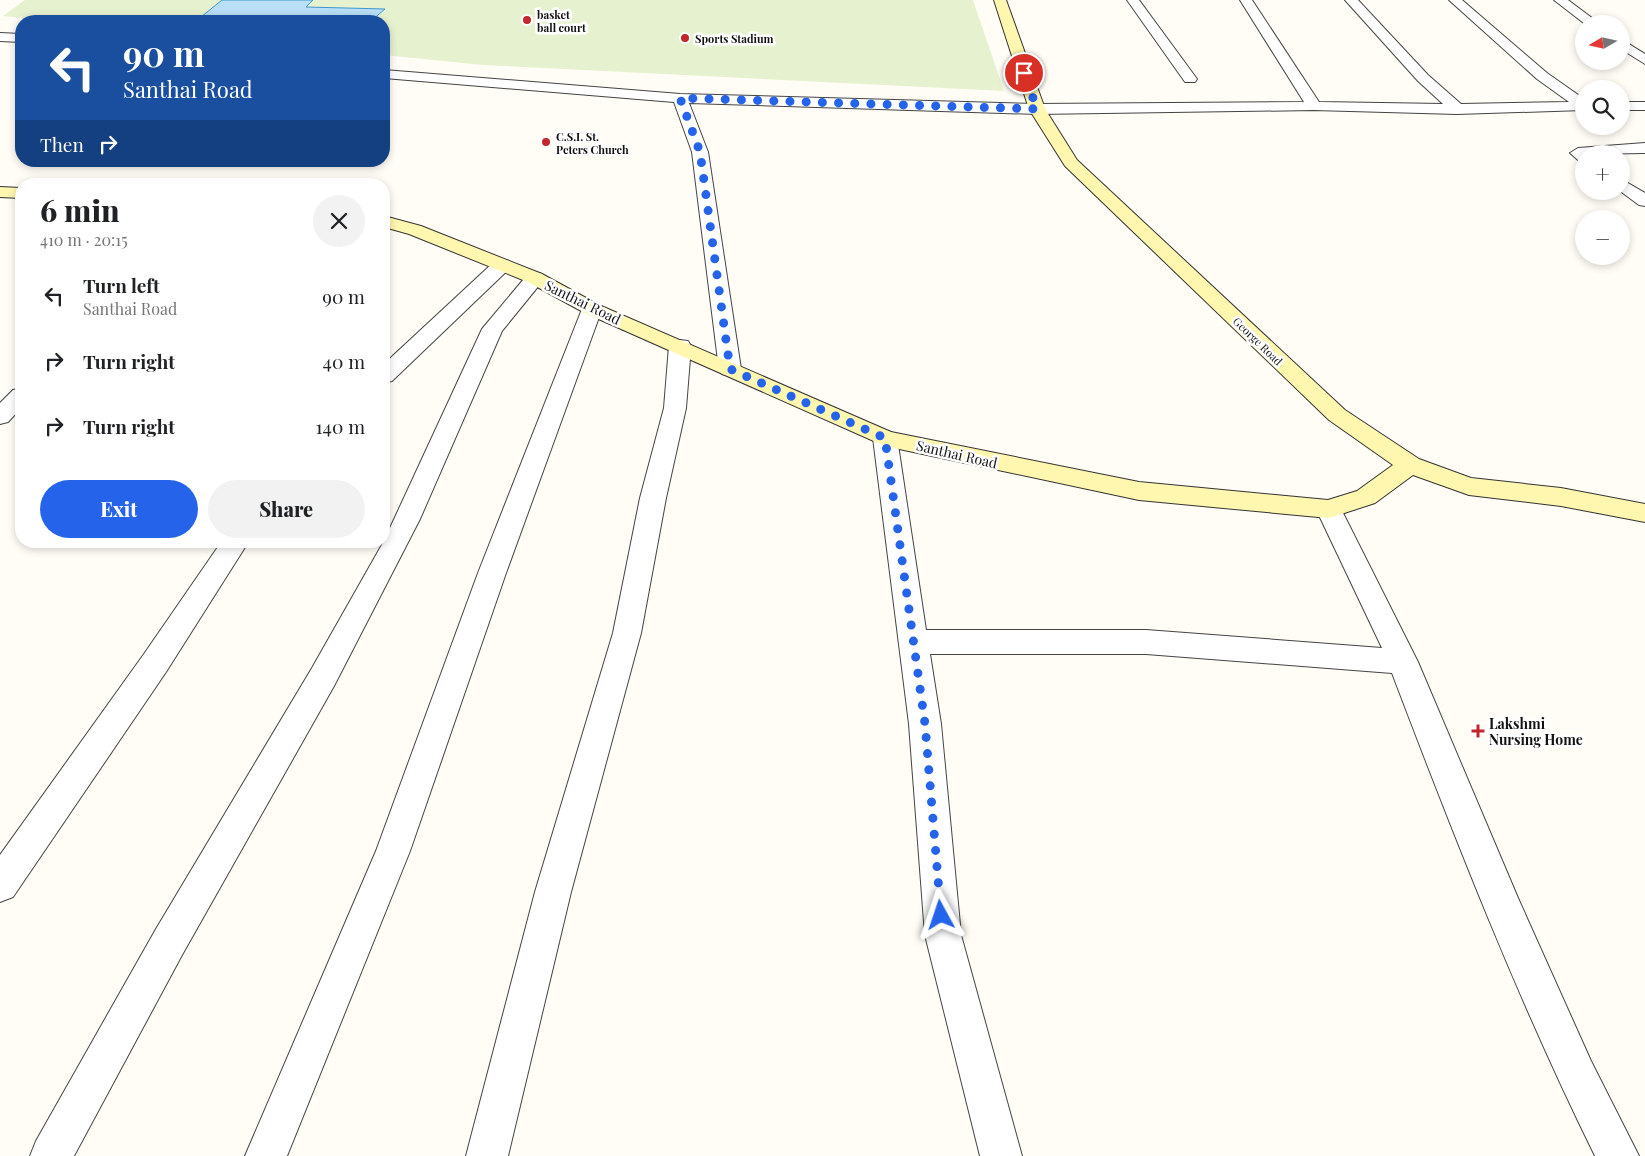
<!DOCTYPE html>
<html lang="en">
<head>
<meta charset="utf-8">
<style>
	:root { --surface:#fff; --page:#f2f2f2; --text:#202124; --muted:#757577; --accent:#2563eb }
	body { margin:0; font-family:"Playfair Display",serif; background:var(--page); color:var(--text); height:100vh; display:flex; flex-direction:column; font-size:19px; white-space:nowrap }
	* { box-sizing:border-box; margin:0 }
	p { font-size:16px; color:var(--muted) }
	.icon { flex:none; width:28px; height:28px; fill:none; stroke:currentColor; stroke-width:2; stroke-linecap:round; stroke-linejoin:round }
	.map { position:relative; flex:1; overflow:hidden }
	.details { position:absolute; left:15px; top:178px; width:375px; height:370px; display:flex; flex-direction:column; background:var(--surface); border-radius:20px; box-shadow:0 2px 8px #0003 }
	.details>* { flex:none }
	.top-card { position:absolute; left:15px; top:15px; width:375px; height:152px; border-radius:20px; box-shadow:0 2px 8px #0003; background:#1a4fa0; color:#fff; overflow:hidden }
	.needle { width:32px; rotate:261deg }
	.buttons { position:absolute; left:1575px; top:15px; display:grid; gap:10px }
	.buttons a { display:grid; place-items:center; width:55px; height:55px; border-radius:50%; background:var(--surface); box-shadow:0 2px 8px #0003; font-size:25px }
	.pin { position:absolute; display:grid; place-items:center; width:42px; height:42px; color:#fff; margin:-21px; border:2px solid #fff; border-radius:50%; box-shadow:0 1px 5px #0007 }
	.me { position:absolute; width:55px; margin:-28px; rotate:355deg; stroke-linejoin:round; filter:drop-shadow(0 0 4px #0008) }
	.turn { display:flex; align-items:center; gap:18px; height:105px; padding:0 25px; font-size:22px }
	.turn .icon { width:65px; height:65px; stroke-width:2.5 }
	.turn b { display:block; font-size:35px; line-height:42px }
	.then { display:flex; align-items:center; height:48px; padding:0 25px; background:#0003; gap:10px; font-size:19px }
	.round { display:grid; place-items:center; flex:none; width:52px; height:52px; border-radius:26px; background:var(--page) }
	.head { display:flex; align-items:center; justify-content:space-between; height:85px; padding:0 25px }
	h1 { font-size:30px; font-weight:800; line-height:38px }
	.button { display:flex; gap:10px; margin-top:auto; padding:10px 25px }
	.button a { flex:1; height:58px; border-radius:30px; background:var(--accent); color:#fff; font-size:20px; font-weight:800; line-height:58px; text-align:center }
	.button a+a { background:var(--page); color:var(--text) }
	ul { padding:0; list-style:none }
	li { display:flex; align-items:center; gap:15px; height:65px; padding:0 25px }
	li div { flex:1 }
	li b { display:block; font-size:19px }
	li em { font-style:normal }
	.map>svg:first-child { display:block }
	.pitch { fill:#e6f2cf }
	.water { fill:#b9e0f7; stroke:#3f96cf }
	.lines { fill:none; stroke-linecap:round; stroke-linejoin:round }
	.street-casing { stroke:#444; stroke-width:2 }
	.secondary-casing { stroke:#333; stroke-width:2 }
	.street { fill:#fff; fill-rule:evenodd }
	.secondary { fill:#fff6b0; fill-rule:evenodd }
	.route { stroke:#2563eb; stroke-width:9; stroke-dasharray:0 16.2 }
	.poi-dot { fill:#c4262e; stroke:#fff; stroke-width:2 }
	.labels { text-anchor:middle; dominant-baseline:central; stroke-width:5; stroke-linejoin:round; paint-order:stroke }
	.far-poi-label { font-size:11px; font-weight:bold; fill:#111; stroke:#fff; text-anchor:start }
	.far-street-label { font-size:11px; fill:#111; stroke:#fff }
	.street-label { font-size:14px; fill:#111; stroke:#fff }
	.poi-label { font-size:14px; font-weight:bold; fill:#111; stroke:#fff; text-anchor:start }
</style>
</head>
<body>
<div class="map">
<svg width="1645" height="1156" viewBox="0 0 1645 1156">
	<rect width="100%" height="100%" fill="#fffdf5"/>
	<path class="pitch" d="M25,0h948l31,91 -521,-26 -99,-10v-34h-329l-52,-5z"/>
	<path class="water" d="M222,0h91l-7,7 79,2 -14,12h-175z"/>
	<g class="lines">
		<defs>
			<path id="street" d="M1127,0h12l58,79 -2,3h-10z
				M1240,0h12l67,102 124,2 -25,-23 -73,-81h13l70,75 33,29 108,-2 -32,-23 -88,-79h13l85,73 37,26v11l-127,4 -143,-4 -277,4 -348,-11 19,49 33,217 -3,5 -8,2 -8,-2 -3,-5 -27,-217 -18,-50 -290,-24v-8l296,24 357,10 267,-2z
				M1554,0h14l32,24h-15z
				M0,33l21,1v8l-21,-1z
				M1621,39l24,15v10l-24,-15z
				M1621,102h24v8h-24z
				M1645,143v10l-61,1v8l-6,-2 -8,-7 8,-5z
				M1621,179l24,14v13l-6,-1 -19,-14z
				M502,259l7,2 3,4 -3,4 -117,112 -8,2v-19l111,-103z
				M535,272l7,2 3,4 -43,53 -82,188 -86,167 -152,269 -108,201h-44l6,-15 120,-212 156,-261 72,-127 98,-212 46,-55z
				M592,303l7,2 3,4 -96,264 -96,278 -123,305h-42l131,-305 102,-278 104,-264 3,-4z
				M680,340l8,1 3,5 -5,62 -20,90 -25,135 -70,259 -63,264h-42l69,-264 78,-259 27,-135 24,-90 5,-62 3,-5z
				M21,388v20l-13,14 -8,2v-21l13,-13z
				M885,430l8,3 4,5 29,192h220l236,18 -66,-139 4,-6 9,-3 9,3 80,159 100,236 73,163 48,95h-44c-77,-156 -141,-320 -203,-483l-246,-19h-216l11,70 20,211 61,221h-42l-55,-221 -16,-211 -36,-286 4,-5z
				M222,541h27l-83,131 -153,225 -13,5v-47l144,-201z"/>
			<path id="secondary" d="M994,0h12l39,109 32,51 268,250 74,49 52,19 90,10 84,16v18l-84,-16 -92,-11 -56,-20 -38,28 -46,15 -190,-18 -254,-54 -300,-133 -57,-31 -119,-48 -25,-7v-11l37,10 121,48 57,31 292,127 248,50 189,18 29,-9 36,-26 -64,-45 -264,-254 -36,-57z
				M0,187l21,1v10l-21,-1z"/>
		</defs>
		<use href="#street" class="street-casing"/>
		<use href="#secondary" class="secondary-casing"/>
		<use href="#street" class="street"/>
		<use href="#secondary" class="secondary"/>
	</g>
	<g class="lines">
		<path class="route" d="M941,915l-16,-191 -40,-286 -155,-69 -30,-217 -20,-54 357,11 -13,-36"/>
	</g>
	<g class="poi-dot">
		<circle cx="527" cy="20" r="5"/>
		<circle cx="685" cy="38" r="5"/>
		<circle cx="546" cy="142" r="5"/>
		<path d="M1475.5 723.5h5v5h5v5h-5v5h-5v-5h-5v-5h5z"/>
	</g>
	<g class="labels">
		<g class="far-poi-label">
			<text x="537" y="14">basket<tspan x="537" dy="13">ball court</tspan></text>
			<text x="695" y="38">Sports Stadium</text>
			<text x="556" y="136">C.S.I. St.<tspan x="556" dy="13">Peters Church</tspan></text>
		</g>
		<g class="far-street-label">
			<text transform="translate(1258 341) rotate(44)">George Road</text>
		</g>
		<g class="street-label">
			<text transform="translate(583 302) rotate(26)">Santhai Road</text>
			<text transform="translate(957 454) rotate(13)">Santhai Road</text>
		</g>
		<g class="poi-label">
			<text x="1489" y="723">Lakshmi<tspan x="1489" dy="16">Nursing Home</tspan></text>
		</g>
	</g>
</svg>
<div class="buttons">
<a><svg class="needle" viewBox="-14 -14 28 28"><path d="M0-13l5 13h-10z" fill="#e53935"/><path d="M0 13l5-13h-10z" fill="#757577"/></svg></a>
<a><svg class="icon" aria-label="search" viewBox="0 0 24 24"><circle cx="10" cy="10" r="6"/><path d="M15 15l6 6"/></svg></a>
<a>+</a>
<a>−</a>
</div>
<div class="pin" style="left:1024px;top:73px;background:#d93025"><svg class="icon" aria-label="arrive" viewBox="0 0 24 24"><path d="M6 21V4h12l-3 4 3 4H6"/></svg></div>
<svg class="me" style="left:941px;top:915px" viewBox="-20 -20 40 40"><path d="M0-17L14 15 0 8-14 15z" fill="#2563eb" stroke="#fff" stroke-width="4"/></svg>
<div class="top-card">
<div class="turn"><svg class="icon" aria-label="left" viewBox="0 0 24 24"><path d="M17 20v-9H6M10 6l-5 5 5 5"/></svg><div><b>90 m</b>Santhai Road</div></div>
<div class="then">Then<svg class="icon" aria-label="right" viewBox="0 0 24 24"><path d="M7 20v-9h11M14 6l5 5-5 5"/></svg></div>
</div>
<section class="details">
<div class="head"><div><h1>6 min</h1><p>410 m · 20:15</p></div><a class="round"><svg class="icon" aria-label="close" viewBox="0 0 24 24"><path d="M6 6l12 12M18 6L6 18"/></svg></a></div>
<ul>
<li><svg class="icon" aria-label="left" viewBox="0 0 24 24"><path d="M17 20v-9H6M10 6l-5 5 5 5"/></svg><div><b>Turn left</b><p>Santhai Road</p></div><em>90 m</em></li>
<li><svg class="icon" aria-label="right" viewBox="0 0 24 24"><path d="M7 20v-9h11M14 6l5 5-5 5"/></svg><div><b>Turn right</b></div><em>40 m</em></li>
<li><svg class="icon" aria-label="right" viewBox="0 0 24 24"><path d="M7 20v-9h11M14 6l5 5-5 5"/></svg><div><b>Turn right</b></div><em>140 m</em></li>
</ul>
<div class="button"><a>Exit</a><a>Share</a></div>
</section>
</div>
</body>
</html>
